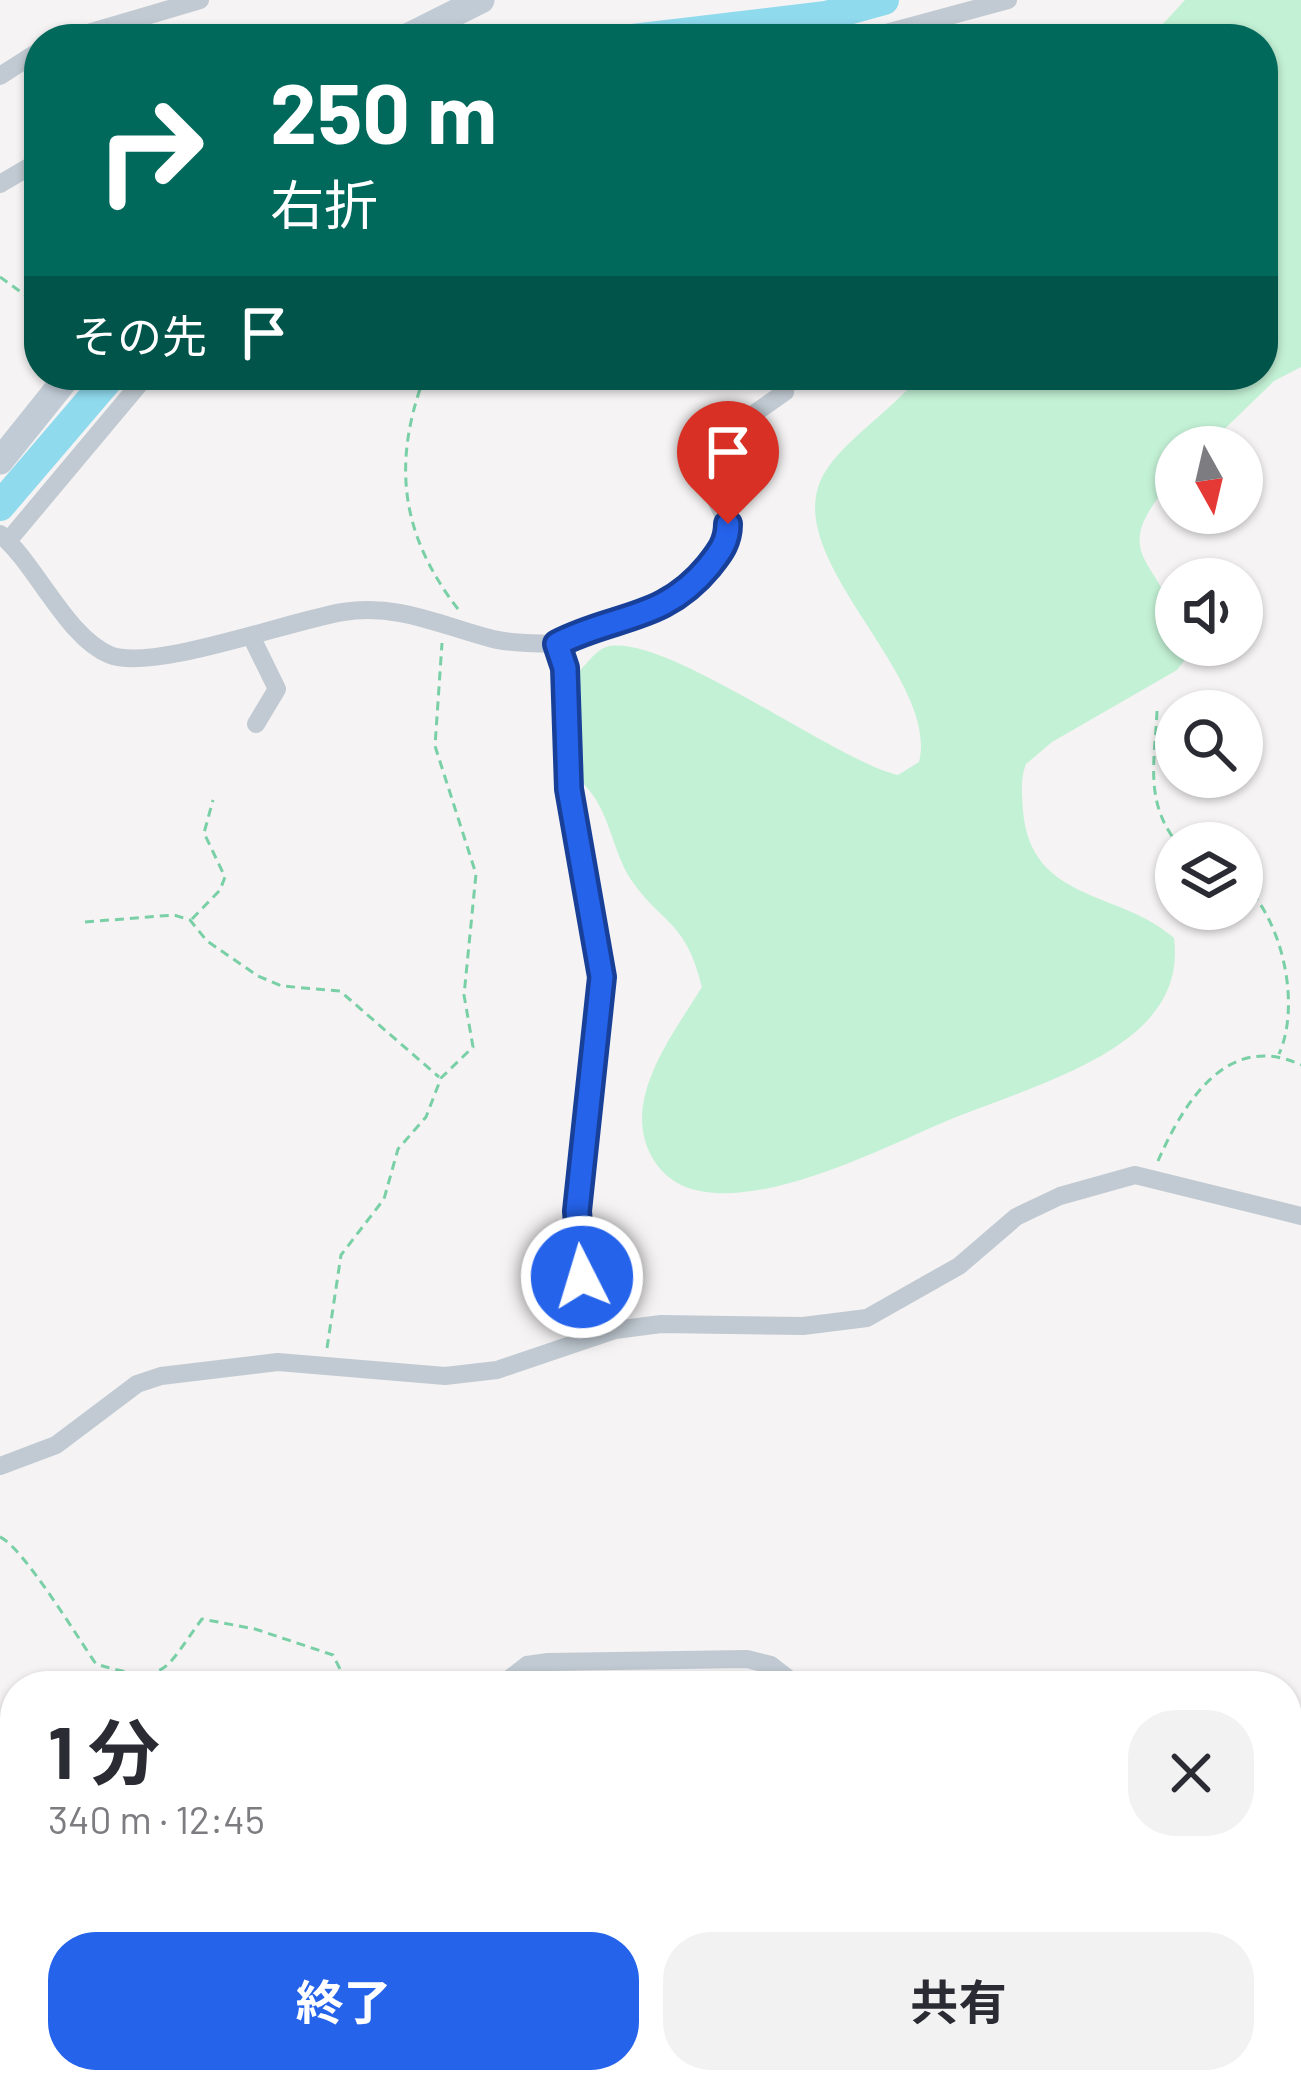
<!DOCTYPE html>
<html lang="ja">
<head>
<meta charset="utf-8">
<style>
	:root { --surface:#fff; --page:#f2f2f3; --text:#2b2b33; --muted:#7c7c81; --accent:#2563eb }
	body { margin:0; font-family:Barlow,"Noto Sans JP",sans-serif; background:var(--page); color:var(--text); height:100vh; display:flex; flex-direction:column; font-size:45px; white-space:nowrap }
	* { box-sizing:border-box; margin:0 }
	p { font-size:39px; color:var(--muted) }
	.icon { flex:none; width:66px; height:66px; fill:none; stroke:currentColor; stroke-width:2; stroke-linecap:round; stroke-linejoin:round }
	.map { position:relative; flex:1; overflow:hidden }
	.panel { position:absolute; left:0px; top:1671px; width:1302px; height:423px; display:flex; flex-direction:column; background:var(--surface); border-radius:48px 48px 0 0; box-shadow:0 3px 9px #0004 }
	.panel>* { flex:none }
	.guide { position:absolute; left:24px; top:24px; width:1254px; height:366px; border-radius:48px; box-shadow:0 3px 9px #0004; background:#00695c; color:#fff; overflow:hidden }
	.needle { width:78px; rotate:172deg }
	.controls { position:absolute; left:1155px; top:426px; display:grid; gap:24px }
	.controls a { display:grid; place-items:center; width:108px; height:108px; border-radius:50%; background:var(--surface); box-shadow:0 3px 9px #0004; font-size:60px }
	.pin { position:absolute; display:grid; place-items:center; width:102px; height:102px; color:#fff; margin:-123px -51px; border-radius:50% 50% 50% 0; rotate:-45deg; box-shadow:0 0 12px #0007 }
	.pin .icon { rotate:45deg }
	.me { position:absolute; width:132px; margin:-66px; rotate:355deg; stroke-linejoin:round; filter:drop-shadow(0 0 9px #0008) }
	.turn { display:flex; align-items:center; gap:42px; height:252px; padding:0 48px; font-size:54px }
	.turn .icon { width:156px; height:156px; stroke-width:2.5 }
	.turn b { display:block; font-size:84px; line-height:102px }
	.then { display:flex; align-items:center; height:114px; padding:0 48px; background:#0003; gap:24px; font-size:45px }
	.round { display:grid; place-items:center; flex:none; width:126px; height:126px; border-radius:48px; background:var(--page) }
	.overview { display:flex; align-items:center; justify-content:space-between; height:204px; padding:0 48px }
	h1 { font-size:72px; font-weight:700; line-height:90px }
	.button { display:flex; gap:24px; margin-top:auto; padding:24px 48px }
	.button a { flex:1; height:138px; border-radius:48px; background:var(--accent); color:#fff; font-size:48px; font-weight:700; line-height:138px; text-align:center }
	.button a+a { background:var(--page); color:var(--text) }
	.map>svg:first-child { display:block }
	.green { fill:#c3f1d5 }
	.water { fill:#90daee }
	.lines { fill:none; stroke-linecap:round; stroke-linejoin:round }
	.river { stroke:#90daee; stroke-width:30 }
	.path { stroke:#7ad0a6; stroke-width:3; stroke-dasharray:9 6; stroke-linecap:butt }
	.street { stroke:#c1cad2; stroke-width:18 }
	.secondary { stroke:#c1cbd6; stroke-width:27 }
	.route-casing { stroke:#184099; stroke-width:30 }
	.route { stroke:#2563eb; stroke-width:21 }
</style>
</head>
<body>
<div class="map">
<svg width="1301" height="2092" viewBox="0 0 1301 2092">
	<rect width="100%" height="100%" fill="#f5f3f3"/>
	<path class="green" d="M1185,0h116v367l-27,14 -68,66h-30v30c-82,88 0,79 0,168h11v12l-10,13 -125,72 -26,22c-6,15 -4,31 -3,47 8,92 97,79 151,127 5,40 -10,70 -41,96 -48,40 -134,65 -191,89 -67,28 -236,117 -287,39 -38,-57 17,-126 47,-175 -17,-70 -43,-63 -74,-112 -12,-21 -17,-47 -28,-68 -8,-17 -23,-29 -34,-44 -24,-33 -6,-72 19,-98 6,-7 13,-15 21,-18 55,-17 231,115 292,128l21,-13c21,-84 -133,-198 -99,-280 15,-37 73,-71 100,-107h343v-336h-114z"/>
	<path class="water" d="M1287,1752l14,6v334h-285l2,-13h269z
		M110,2079l98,11 -103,2z
		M606,2079h154l4,13h-148z"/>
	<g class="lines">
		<path class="river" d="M633,39l193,-23 58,-16
			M0,506l112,-131"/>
		<path class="path" d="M0,277l39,28
			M425,375c-33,87 -25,159 33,234
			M1157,711c-2,50 -13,90 20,132
			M1242,882c41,38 59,123 37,172
			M192,919l28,-29 5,-13 -21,-44 9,-33
			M85,922l89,-7 16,5 17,21 51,35 24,10 58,5 99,86
			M1158,1161c25,-57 69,-131 143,-96
			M327,1348l14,-93 43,-56 14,-50 28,-32 15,-39 32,-31 -9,-52 12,-121 -41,-128 7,-103
			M0,1537c22,9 78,101 96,127 72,22 67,7 106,-45l53,10 78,26 8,16 -3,15"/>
		<path class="street" d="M68,39l132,-39
			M864,39l144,-39
			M0,76l39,-25
			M0,184l39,-23
			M0,534c36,30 67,104 110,121 43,17 182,-35 233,-43 55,-9 99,14 150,27 21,5 43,4 64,5 20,28 5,74 8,107 8,75 35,150 37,225 2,114 -67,256 13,354
			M8,541l139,-166
			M251,636l26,53 -21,35
			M557,644l108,-38 29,-23 23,-27 11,-16v-16l-31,-62 8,-14 80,-56 1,-17
			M0,1466l56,-21 81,-61 24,-8 117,-14 167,14 52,-6 118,-40 46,-6 142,2 64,-8 92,-52 57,-49 44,-21 75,-21 166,41
			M500,1686l27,-21 21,-3 199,-3 24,6 27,21
			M1287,1720l14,7
			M521,2079l14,13
			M796,2079l2,13
			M83,2092l2,-13
			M243,2092l2,-13"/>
		<path class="secondary" d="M403,39l78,-39
			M0,461l69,-86"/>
	</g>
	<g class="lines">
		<defs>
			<path id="route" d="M582,1277l-5,-66 25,-234 -33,-188 -4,-121 -8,-24c58,-30 106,-22 152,-78 11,-14 19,-24 19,-42"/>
		</defs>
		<use href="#route" class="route-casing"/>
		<use href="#route" class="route"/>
	</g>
</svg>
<div class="controls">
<a><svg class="needle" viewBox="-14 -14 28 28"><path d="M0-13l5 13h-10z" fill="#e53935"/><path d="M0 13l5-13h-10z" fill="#7c7c81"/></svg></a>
<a><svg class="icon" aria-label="sound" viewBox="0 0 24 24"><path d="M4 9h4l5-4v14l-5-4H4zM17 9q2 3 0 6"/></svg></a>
<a><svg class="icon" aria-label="search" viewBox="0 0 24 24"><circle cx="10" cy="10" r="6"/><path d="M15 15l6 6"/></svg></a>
<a><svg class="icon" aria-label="layers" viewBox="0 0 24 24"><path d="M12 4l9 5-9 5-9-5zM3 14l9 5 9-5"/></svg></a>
</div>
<div class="pin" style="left:728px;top:524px;background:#d93025"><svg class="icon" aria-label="arrive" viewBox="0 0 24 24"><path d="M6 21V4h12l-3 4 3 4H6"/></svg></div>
<svg class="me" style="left:582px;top:1277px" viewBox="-20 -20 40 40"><circle r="17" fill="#2563eb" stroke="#fff" stroke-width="3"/><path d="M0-11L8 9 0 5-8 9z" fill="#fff"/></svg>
<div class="guide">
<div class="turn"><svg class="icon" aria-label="right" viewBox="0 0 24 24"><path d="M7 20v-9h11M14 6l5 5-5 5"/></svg><div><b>250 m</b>右折</div></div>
<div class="then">その先<svg class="icon" aria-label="arrive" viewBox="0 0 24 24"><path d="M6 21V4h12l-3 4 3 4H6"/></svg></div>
</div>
<section class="panel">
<div class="overview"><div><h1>1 分</h1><p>340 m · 12:45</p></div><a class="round"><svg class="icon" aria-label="close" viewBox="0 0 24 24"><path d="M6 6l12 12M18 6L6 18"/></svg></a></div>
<div class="button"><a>終了</a><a>共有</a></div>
</section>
</div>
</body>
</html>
